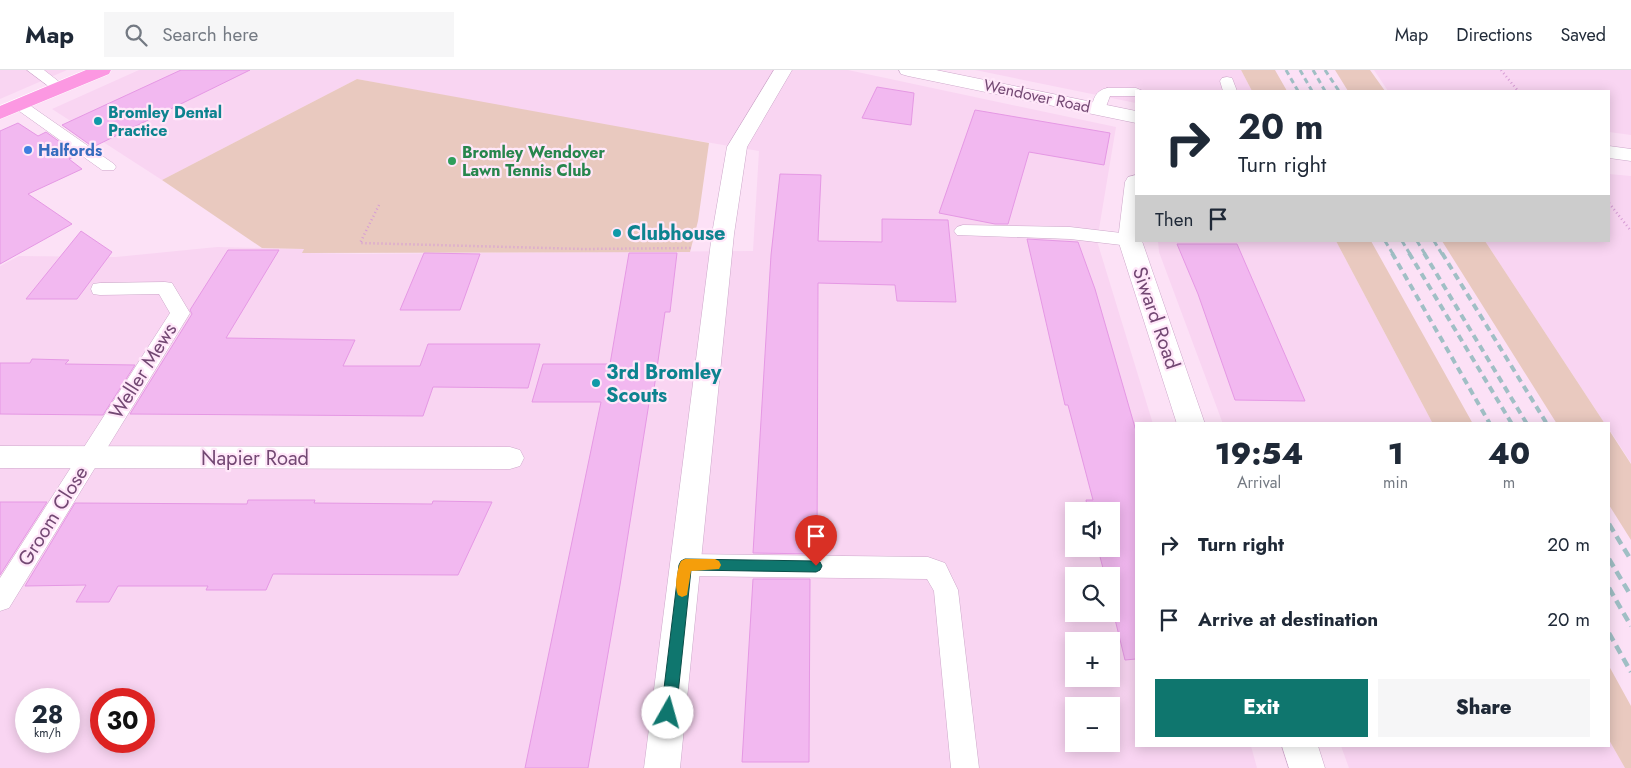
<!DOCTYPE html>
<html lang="en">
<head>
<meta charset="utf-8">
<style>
	:root { --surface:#fff; --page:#f6f6f7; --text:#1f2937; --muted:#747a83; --line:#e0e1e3; --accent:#0f766e }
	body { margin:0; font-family:Jost,sans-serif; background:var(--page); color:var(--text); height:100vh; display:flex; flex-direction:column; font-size:19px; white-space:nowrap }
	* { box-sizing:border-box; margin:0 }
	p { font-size:16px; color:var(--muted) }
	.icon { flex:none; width:28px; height:28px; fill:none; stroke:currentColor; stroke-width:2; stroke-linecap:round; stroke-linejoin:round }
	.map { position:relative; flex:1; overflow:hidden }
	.details { position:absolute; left:1135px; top:352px; width:475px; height:325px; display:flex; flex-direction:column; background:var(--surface); border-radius:0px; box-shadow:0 2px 12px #0003 }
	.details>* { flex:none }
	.top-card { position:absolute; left:1135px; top:20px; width:475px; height:152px; border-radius:0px; box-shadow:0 2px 12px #0003; background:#fff; color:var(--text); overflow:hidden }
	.buttons { position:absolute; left:1065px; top:432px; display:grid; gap:10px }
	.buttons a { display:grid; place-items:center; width:55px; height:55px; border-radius:0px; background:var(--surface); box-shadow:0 2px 12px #0003; font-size:25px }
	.speed { position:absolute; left:15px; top:618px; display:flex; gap:10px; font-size:25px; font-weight:700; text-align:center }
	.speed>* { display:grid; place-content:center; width:65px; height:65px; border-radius:50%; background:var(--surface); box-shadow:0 2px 12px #0003; line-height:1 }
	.speed small { font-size:12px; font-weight:400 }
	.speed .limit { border:8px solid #d22; background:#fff; color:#111 }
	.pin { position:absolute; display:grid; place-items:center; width:42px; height:42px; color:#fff; margin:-51px -21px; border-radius:50% 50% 50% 0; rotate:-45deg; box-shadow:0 0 5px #0007 }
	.pin .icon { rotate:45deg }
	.me { position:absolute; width:55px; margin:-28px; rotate:7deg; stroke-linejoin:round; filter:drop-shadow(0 0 4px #0008) }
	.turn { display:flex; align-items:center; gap:18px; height:105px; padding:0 20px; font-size:22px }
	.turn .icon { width:65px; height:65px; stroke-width:2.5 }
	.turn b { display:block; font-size:35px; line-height:42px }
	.then { display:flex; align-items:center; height:48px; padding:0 20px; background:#0003; gap:10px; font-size:19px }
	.eta { display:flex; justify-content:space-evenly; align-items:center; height:85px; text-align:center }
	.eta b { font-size:30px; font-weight:800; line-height:35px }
	.action { display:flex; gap:10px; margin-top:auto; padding:10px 20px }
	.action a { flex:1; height:58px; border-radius:0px; background:var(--accent); color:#fff; font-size:20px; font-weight:800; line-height:58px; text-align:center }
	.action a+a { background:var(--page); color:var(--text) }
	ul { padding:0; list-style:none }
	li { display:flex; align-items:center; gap:15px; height:75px; padding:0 20px }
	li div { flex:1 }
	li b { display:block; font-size:19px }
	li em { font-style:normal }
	header { display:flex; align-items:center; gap:30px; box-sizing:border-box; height:70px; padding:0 25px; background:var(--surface); border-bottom:1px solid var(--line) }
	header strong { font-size:24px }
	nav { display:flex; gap:28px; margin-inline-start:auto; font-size:18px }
	.search { width:350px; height:45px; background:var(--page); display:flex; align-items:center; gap:12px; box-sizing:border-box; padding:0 18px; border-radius:0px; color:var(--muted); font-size:19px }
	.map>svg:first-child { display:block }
	.residential { fill:#f9d5f2; fill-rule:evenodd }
	.green { fill:#e9c9bf }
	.building { fill:#f2b8f0; stroke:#e598e4 }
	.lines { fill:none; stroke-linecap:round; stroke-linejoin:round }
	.lane-casing { stroke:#cda8ca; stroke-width:1 }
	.street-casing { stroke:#cda8ca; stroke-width:1 }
	.primary-casing { stroke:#fff; stroke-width:1 }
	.path { stroke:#d69cd5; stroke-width:2.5; stroke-dasharray:1 3; stroke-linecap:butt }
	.lane { fill:#fff; fill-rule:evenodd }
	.street { fill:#fff; fill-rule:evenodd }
	.primary { fill:#fc98e2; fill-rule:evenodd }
	.rail-far2 { stroke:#a0bfc5; stroke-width:3; stroke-dasharray:5.5 4; stroke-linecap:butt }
	.rail-far1 { stroke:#a0bfc5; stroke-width:4; stroke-dasharray:7 5; stroke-linecap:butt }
	.rail { stroke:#a0bfc5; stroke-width:4.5; stroke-dasharray:9 5.5; stroke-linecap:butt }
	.route { fill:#0f766e; stroke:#0a4d48 }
	.slow { fill:#f59e0b }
	.culture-dot { fill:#0f9aa8; stroke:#ffe7f9; stroke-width:2 }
	.shop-dot { fill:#3f7fe0; stroke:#ffe7f9; stroke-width:2 }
	.leisure-dot { fill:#2e9e5b; stroke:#ffe7f9; stroke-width:2 }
	.labels { text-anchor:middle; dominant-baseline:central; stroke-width:4.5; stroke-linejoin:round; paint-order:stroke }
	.far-street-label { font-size:16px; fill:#734873; stroke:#ffe7f9 }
	.far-culture-label { font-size:16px; font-weight:bold; fill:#0d838f; stroke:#ffe7f9; text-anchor:start }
	.far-shop-label { font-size:16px; font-weight:bold; fill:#366cbe; stroke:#ffe7f9; text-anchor:start }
	.far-leisure-label { font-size:16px; font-weight:bold; fill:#27864d; stroke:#ffe7f9; text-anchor:start }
	.culture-label { font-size:20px; font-weight:bold; fill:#0d838f; stroke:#ffe7f9; text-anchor:start }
	.street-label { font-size:20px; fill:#734873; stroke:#ffe7f9 }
</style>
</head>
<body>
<header>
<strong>Map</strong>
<div class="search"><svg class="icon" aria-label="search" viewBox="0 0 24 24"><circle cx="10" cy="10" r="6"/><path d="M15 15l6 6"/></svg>Search here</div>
<nav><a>Map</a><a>Directions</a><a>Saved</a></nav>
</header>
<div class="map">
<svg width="1631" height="698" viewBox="0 0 1631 698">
	<rect width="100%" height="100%" fill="#fce1f6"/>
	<path class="residential" d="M0,0h67l-67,29z
		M139,0h709l268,57 -19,114 56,183h-17v322h115l6,22h-1257v-502l19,-10 97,1 101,-10 87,2 -1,4 57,1 393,-3 6,-100 -178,-30 -224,-42 -195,101 -110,-71zM1074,441h37v38h-37zM1074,506h37v38h-37zM1074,571h37v38h-37zM26,629h43v42h-43zM101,629h43v42h-43zM1074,636h37v38h-37z
		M975,0h266l11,21h-116v12z
		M1374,0h257v65l-22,-3v-41h-221z
		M1609,104l22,2v287l-22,-34v-5h-4l-120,-183h124z
		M1158,171h178l97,183h-210l-64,-172z
		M1609,670l16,28h-276l-8,-22h268z"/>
	<path class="green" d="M1241,0h34l12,21h-35z
		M1335,0h35l15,21h-37z
		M357,9l352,64 -11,78 -8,31 -388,1 2,-4 -42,-1 -100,-68z
		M1336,171h35l102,183h-40z
		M1442,171h43l120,183h-48z
		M1609,360l22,34v76l-22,-35z
		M1609,596l22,40v62h-6l-16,-28z"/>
	<path class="building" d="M181,0h69l-157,77 -31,-22z
		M877,17l37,6 -3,32 -49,-7z
		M975,40l135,23 -6,32 -75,-13 -21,72h-13l-56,-11z
		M18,53l20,13 8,-4 32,23 -9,4 13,10 -54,25 44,30 -72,40v-133z
		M780,104l41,1 -3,66 64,1v-23l66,1 8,82 -59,-1 -2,-16 -77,-2 -1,271 -64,-1 18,-298z
		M81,161l31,21 -35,47h-51z
		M1027,169l51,3 17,47 41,142v228l-11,1 -14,-57v-27h-6l-7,-27h13v-38h-23l-2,-11h7l-25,-95h-3z
		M1177,174h60l68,157 -70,-1 -37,-106z
		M228,180h51l-53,88 129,2 -12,26h77l8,-22h112l-12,44 -95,-1 -10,29 -293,-2 62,-100 -2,-4z
		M424,183l56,1 -20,56h-60z
		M629,183h48l-7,59h-5l-13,91h-3l-29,182 -32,183h-63l76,-366h-69l11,-38h67z
		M32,289l37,1 -4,4 70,1 -32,50 -103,-1v-51h30z
		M248,430h67l-1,3 118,1 1,-3 59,1 -34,73 -185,-1 -7,16h-60l2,-4h-90l-9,16h-33l10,-17 -61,1 50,-83 172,1z
		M0,432h47l-47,73z
		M753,509h57l-1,183h-67z"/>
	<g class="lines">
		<defs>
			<path id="lane" d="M27,0h17l23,18 -2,3h-10z
				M1227,7l5,1 5,13h-14l-3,-10 2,-3z
				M1107,18h29l7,3h-7v5h-26l-6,16h-10l-3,-3c3,-11 4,-18 16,-21z
				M20,30l5,2 89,62 2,3 -2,3h-12l-87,-62 -3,-3 3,-3z
				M963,155l107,2 60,7 6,2v5h2l-2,3 -6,2 -60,-7 -113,-4 -3,-4 3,-4z
				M165,212l7,1 18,30 -181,295 -9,3v-33l170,-265 -11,-19 -59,1 -7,-1 -2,-5 2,-5 7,-1z
				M685,484l243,3 17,6 13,27 21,178h-28l-17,-177 -7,-12 -242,-3 -9,-4 -3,-7 3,-7z"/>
			<path id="street" d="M774,0h18l-45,77 -13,87 -54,534h-36l68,-534 15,-87z
				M899,0h37l200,41v12l-228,-47 -7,-2z
				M1609,76l22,3v12l-22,-3z
				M1136,105v66h6l63,183h-28l-59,-184 7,-58 3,-5z
				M0,376l510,1 10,3 4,8 -4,8 -10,3 -510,-1z
				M1282,676h36l7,22h-36z"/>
			<path id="primary" d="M86,0h25l-2,4 -109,45v-13z"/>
		</defs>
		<use href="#lane" class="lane-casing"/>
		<use href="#street" class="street-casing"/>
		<use href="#primary" class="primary-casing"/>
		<path class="path" d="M1501,0l17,21
			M1609,133l22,28
			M379,135l-19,38 224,6 107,-1"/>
		<use href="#lane" class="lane"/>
		<use href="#street" class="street"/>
		<use href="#primary" class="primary"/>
		<path class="rail-far2" d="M1286,0l12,21
			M1300,0l12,21
			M1313,0l12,21
			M1325,0l14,21
			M1385,171l8,13
			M1402,171l8,13
			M1417,171l8,13
			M1434,171l8,13"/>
		<path class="rail-far1" d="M1392,183l98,171
			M1409,183l103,171
			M1424,183l103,171
			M1442,183l105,171"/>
		<path class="rail" d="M1609,454l22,36
			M1609,489l22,37
			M1609,518l22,38
			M1609,563l22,39"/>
	</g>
	<path class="route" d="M685,489l131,2 4,1 2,4 -2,4 -4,2 -125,-2 -15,143 -2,5 -6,2 -5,-2 -2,-5 18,-148 2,-4z"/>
	<path class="slow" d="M685,489h30l4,2 2,4 -2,4 -28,2 -4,24 -5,2 -4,-2c-4,-8 -1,-26 3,-34z"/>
	<g class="culture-dot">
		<circle cx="98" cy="51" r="5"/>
		<circle cx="617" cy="163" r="5"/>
		<circle cx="596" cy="313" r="5"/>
	</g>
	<circle class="shop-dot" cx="28" cy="80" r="5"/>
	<circle class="leisure-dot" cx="452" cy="91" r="5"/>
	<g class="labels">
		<g class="far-street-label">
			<text transform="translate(1037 26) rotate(12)">Wendover Road</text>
		</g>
		<g class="far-culture-label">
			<text x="108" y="42">Bromley Dental<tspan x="108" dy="18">Practice</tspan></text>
		</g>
		<g class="far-shop-label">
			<text x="38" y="80">Halfords</text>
		</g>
		<g class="far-leisure-label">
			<text x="462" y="82">Bromley Wendover<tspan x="462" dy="18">Lawn Tennis Club</tspan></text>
		</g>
		<g class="culture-label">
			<text x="627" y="163">Clubhouse</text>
			<text x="606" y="302">3rd Bromley<tspan x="606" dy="23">Scouts</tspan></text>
		</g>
		<g class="street-label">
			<text transform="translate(1156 248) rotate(71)">Siward Road</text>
			<text transform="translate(143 301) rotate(-58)">Weller Mews</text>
			<text x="255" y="388">Napier Road</text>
			<text transform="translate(53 446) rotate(-58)">Groom Close</text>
		</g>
	</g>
</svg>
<div class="buttons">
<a><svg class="icon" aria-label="sound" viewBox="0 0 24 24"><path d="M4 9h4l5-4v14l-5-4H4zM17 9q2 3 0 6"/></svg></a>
<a><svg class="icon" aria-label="search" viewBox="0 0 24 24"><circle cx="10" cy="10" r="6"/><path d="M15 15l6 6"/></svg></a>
<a>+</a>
<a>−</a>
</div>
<div class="speed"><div>28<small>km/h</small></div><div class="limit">30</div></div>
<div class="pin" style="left:816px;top:496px;background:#d93025"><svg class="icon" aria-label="arrive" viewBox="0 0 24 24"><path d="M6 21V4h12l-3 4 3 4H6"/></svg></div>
<svg class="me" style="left:668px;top:643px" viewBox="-20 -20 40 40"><circle r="19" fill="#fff"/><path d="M0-13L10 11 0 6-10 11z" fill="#0f766e"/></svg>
<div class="top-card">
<div class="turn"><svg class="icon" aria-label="right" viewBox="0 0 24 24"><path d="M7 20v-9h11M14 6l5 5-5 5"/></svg><div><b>20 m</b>Turn right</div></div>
<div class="then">Then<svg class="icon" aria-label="arrive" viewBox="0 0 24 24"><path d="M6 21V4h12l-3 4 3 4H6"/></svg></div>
</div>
<section class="details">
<div class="eta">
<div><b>19:54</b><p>Arrival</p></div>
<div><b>1</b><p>min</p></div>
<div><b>40</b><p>m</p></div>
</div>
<ul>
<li><svg class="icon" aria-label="right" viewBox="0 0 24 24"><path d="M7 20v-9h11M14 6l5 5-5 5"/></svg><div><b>Turn right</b></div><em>20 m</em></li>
<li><svg class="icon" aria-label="arrive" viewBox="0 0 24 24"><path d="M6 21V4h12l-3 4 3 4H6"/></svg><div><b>Arrive at destination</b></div><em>20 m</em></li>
</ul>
<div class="action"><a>Exit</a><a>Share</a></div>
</section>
</div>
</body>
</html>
